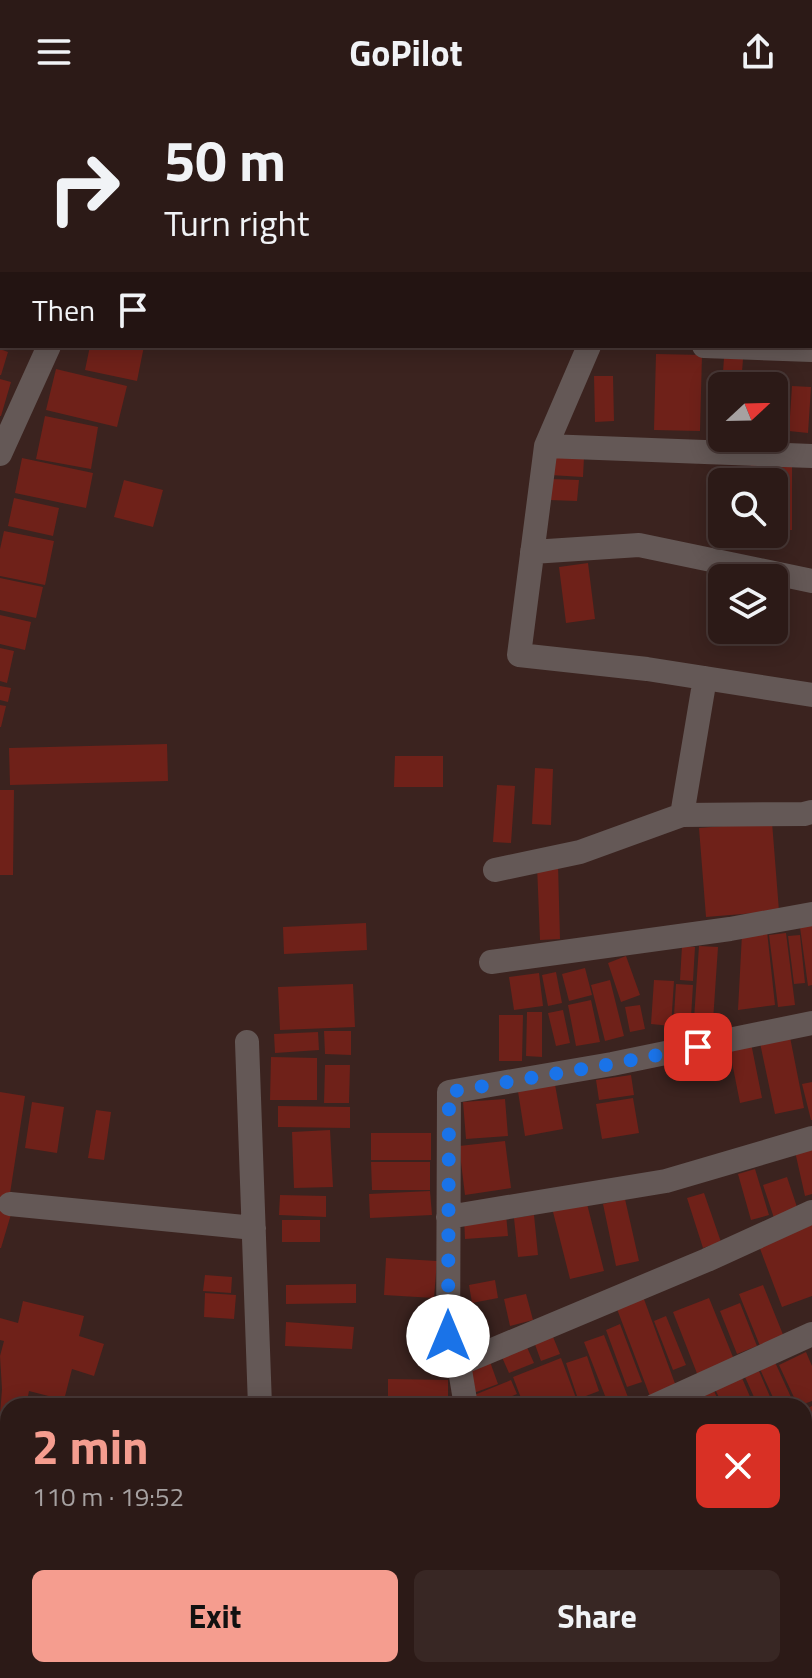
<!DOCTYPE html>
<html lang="en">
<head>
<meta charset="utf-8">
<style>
	:root { --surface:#2c1a17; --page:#382724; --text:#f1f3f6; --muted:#a6a1a1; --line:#483836; --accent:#f59d8f }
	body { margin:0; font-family:"Titillium Web",sans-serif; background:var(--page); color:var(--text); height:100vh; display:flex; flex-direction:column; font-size:30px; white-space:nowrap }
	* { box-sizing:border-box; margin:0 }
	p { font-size:26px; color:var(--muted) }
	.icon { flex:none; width:44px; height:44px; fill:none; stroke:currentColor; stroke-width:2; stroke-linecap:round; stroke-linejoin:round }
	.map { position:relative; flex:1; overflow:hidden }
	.drawer { position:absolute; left:0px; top:1294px; width:812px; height:280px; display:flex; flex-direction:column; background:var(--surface); border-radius:24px 24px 0 0; box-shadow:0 4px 20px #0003,0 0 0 2px var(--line) }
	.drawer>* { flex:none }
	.top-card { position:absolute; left:0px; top:0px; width:812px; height:244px; box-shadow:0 4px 20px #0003,0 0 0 2px var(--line); background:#2c1a17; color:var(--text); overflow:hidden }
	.needle { width:52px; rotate:68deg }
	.buttons { position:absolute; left:708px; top:268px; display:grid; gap:16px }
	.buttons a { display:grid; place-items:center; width:80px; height:80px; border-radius:12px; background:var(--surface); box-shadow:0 4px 20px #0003,0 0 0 2px var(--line); font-size:40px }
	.pin { position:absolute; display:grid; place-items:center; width:68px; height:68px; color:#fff; margin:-34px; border-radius:16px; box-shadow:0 4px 12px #0006 }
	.me { position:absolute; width:88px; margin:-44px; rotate:0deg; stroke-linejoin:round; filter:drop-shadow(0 0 6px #0008) }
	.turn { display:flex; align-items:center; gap:28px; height:168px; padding:0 32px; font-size:36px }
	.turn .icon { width:104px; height:104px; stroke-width:2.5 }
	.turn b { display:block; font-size:56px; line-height:68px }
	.then { display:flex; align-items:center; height:76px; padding:0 32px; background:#0003; gap:16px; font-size:30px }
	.round { display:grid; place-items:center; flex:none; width:84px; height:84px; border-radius:12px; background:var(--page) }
	.headline { display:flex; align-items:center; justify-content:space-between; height:136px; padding:0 32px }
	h1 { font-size:48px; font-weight:700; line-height:60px; color:var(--accent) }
	.primary-button { display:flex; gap:16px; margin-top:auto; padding:16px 32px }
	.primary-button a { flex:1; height:92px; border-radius:12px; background:var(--accent); color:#111; font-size:32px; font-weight:700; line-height:92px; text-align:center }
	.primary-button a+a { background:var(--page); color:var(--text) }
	header { display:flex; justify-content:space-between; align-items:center; height:104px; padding:0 32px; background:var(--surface); font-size:36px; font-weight:700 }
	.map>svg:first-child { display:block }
	.building { fill:#6f2119 }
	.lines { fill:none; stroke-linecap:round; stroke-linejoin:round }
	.street { stroke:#645856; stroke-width:24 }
	.secondary { stroke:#85716e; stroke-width:24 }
	.route { stroke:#1a73e8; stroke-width:14; stroke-dasharray:0 25.2 }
</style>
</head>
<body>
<header><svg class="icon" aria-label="menu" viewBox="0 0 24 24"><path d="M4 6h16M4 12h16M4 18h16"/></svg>GoPilot<svg class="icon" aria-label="share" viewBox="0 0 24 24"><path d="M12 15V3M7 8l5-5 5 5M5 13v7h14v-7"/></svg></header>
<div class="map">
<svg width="812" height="1574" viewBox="0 0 812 1574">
	<rect width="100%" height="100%" fill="#3b231f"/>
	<path class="building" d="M90,242h54l-7,35 -52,-11z
		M0,245l8,3 -7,23h-1z
		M656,250l46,1 -2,76 -46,-1z
		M724,254l19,1 -2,27h-19z
		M56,265l71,17 -10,41 -71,-17z
		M594,272h19l1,45 -19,1z
		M0,275l11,3 -10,34h-1z
		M774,282h10l1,48h-11z
		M792,282l19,1 -3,46 -19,-2z
		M45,312l53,11 -7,42 -55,-10z
		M552,351l32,2 -1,20 -33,-2z
		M22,354l71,15 -7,35 -71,-15z
		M751,360h18l-1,18h-18z
		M773,361h19v65h-18z
		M550,375l29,1 -2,21 -28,-1z
		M124,376l39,10 -10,37 -39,-10z
		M14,394l45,10 -6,28 -45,-10z
		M4,427l50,10 -9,44 -45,-9v-27z
		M588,459l7,56 -29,4 -7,-56z
		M0,474l43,9 -7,31 -36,-8z
		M0,511l31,7 -6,28 -25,-6z
		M740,526h21v14l-21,-1z
		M0,544l14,3 -7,32 -7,-2z
		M0,582l11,2 -3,14 -8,-2z
		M0,601l6,1 -5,21h-1z
		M167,640l1,37 -158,4 -1,-37z
		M395,652h48v31h-49z
		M535,664l18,1 -2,56 -19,-1z
		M497,681l18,1 -4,57 -18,-1z
		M0,686h14l-1,85h-13z
		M772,718l7,89 -73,6 -7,-89z
		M558,760l2,75 -20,1 -3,-75z
		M366,819l1,27 -83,4 -1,-27z
		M812,821v60l-4,1 -8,-59z
		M767,827l8,74 -37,5 4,-76z
		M786,829l9,72 -17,2 -9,-72z
		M800,831l5,48 -11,1 -6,-48z
		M682,842l13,1 -2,34 -13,-1z
		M699,842l19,1 -5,74 -19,-2z
		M626,852l14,39 -19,7 -13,-39z
		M585,864l7,27 -23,6 -7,-27z
		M556,868l6,31 -14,3 -6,-31z
		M539,869l4,33 -29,4 -5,-33z
		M610,876l14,56 -19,5 -14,-56z
		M654,876l20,1 -3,45 -20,-2z
		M353,880l2,43 -75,3 -2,-43z
		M676,880l17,1 -2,32 -17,-2z
		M591,896l9,42 -24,4 -8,-41z
		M640,901l5,24 -15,3 -5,-25z
		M563,906l7,33 -14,3 -8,-33z
		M527,908h15v45l-16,-1z
		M499,911h24l-1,46h-23z
		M324,927h27v24l-26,-1z
		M318,928l1,18 -44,3 -1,-19z
		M790,933l14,71 -29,6 -15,-71z
		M751,939l11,55 -22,5 -11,-56z
		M271,953l46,1v42h-47z
		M325,961h25l-1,38h-25z
		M631,971l3,20 -35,5 -3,-20z
		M554,975l9,50 -38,7 -8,-51z
		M812,978v38h-1l-9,-36z
		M0,988l25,4 -16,104 -9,-1z
		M633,994l6,35 -37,6 -6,-35z
		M505,995l3,37 -42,3 -3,-37z
		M32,998l32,5 -7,46 -32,-5z
		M278,1002l72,1v21l-72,-1z
		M96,1006l15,2 -7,48 -16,-2z
		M330,1026l3,57 -39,1 -2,-56z
		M371,1029h60v27h-60z
		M505,1037l6,47 -46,7 -6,-49z
		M812,1039v51l-7,2 -11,-49z
		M371,1058h59v28h-58z
		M755,1065l14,46 -18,5 -13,-46z
		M787,1073l11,33 -24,8 -11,-33z
		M430,1087l2,24 -62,3 -1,-24z
		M704,1089l17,49 -18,6 -16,-50z
		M280,1091l46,1v21l-47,-2z
		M585,1092l19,75 -34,8 -19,-75z
		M625,1095l14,62 -23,5 -13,-62z
		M0,1103l12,4 -11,37h-1z
		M506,1110l2,22 -43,3 -1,-22z
		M534,1111l4,40 -20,2 -4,-39z
		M812,1113v79l-30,11 -26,-69z
		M282,1116h38v22h-38z
		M386,1154l51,3 -3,37 -50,-3z
		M205,1171l27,2 -1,16 -28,-2z
		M495,1176l3,18 -26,5 -3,-18z
		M356,1180v19l-70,1v-19z
		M763,1181l21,52 -24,9 -21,-52z
		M641,1187l36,98 -26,10 -37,-98z
		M205,1189l31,2 -2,24 -30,-2z
		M526,1190l7,26 -23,6 -6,-27z
		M709,1194l26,64 -37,14 -25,-64z
		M23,1197l61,15 -5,20 25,8 -10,32 -22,-7 -8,31 -35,-9 -3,15h-18v11l-8,-2 2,-26 -2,-33 4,-15 -4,-1v-22l18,5z
		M740,1199l17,43 -20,8 -17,-43z
		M666,1212l20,49 -13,5 -19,-49z
		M286,1218l68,5 -2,22 -67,-3z
		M620,1220l22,58 -15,5 -21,-57z
		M551,1228l9,22 -19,7 -8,-22z
		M604,1231l27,70 -4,1h-18l-25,-64z
		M526,1241l8,18 -25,10 -8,-18z
		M806,1248l6,14v35l-14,5 -19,-41z
		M587,1252l12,35 -21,8 -12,-36z
		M561,1254l18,48h-55l-11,-29z
		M489,1255l9,25 -27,10 -9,-25z
		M774,1256l21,46h-18l-18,-39z
		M759,1267l15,35h-16l-13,-29z
		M742,1274l12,28h-31l-8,-17z
		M388,1275l60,1v17h-60z
		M511,1276l6,14 -28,12h-18l-4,-8z
		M714,1287l7,15h-23l-2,-7z
		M335,1294l1,8h-49l-1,-5z
		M403,1298l45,1v3h-45z
		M812,1302v43l-8,4v-43z
		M8,1392v83l-8,2v-82z
		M812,1420v39h-1l-7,-36z
		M804,1458l8,20v18l-8,3z
		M8,1482v38l-1,1 -7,-24v-12z
		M17,1566h41l2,8h-41z
		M74,1566h28v1l-26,7z
		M332,1566h20l2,8h-20z
		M356,1566h17l1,8h-16z
		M376,1566h18l2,8h-18z
		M399,1566h45l2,8h-45z
		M449,1566h19v1l-17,4z
		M473,1566h25l1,8h-24z
		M667,1566h42l3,8h-42z
		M714,1566h45l3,8h-45z
		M313,1567l1,7h-19l-1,-4z"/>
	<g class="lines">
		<path class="street" d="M636,2v-2
			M810,13l2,1
			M810,127h2
			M589,242l-43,100 -27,209 128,14 165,26
			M704,242l108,4
			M546,342l266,10
			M0,350l49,-108
			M532,448l107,-7 173,36
			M682,711l23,-137
			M495,766l85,-18 102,-37 122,-1 8,-2
			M491,858l239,-33 82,-15
			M247,938l13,364
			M10,1100l244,24
			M448,1113l218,-36 146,-43
			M459,1260l248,-104 105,-48
			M466,1302l-7,-42 -11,2 1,-274 163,-28 200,-41
			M654,1302l158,-72
			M804,1552l8,-3
			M589,1566l1,8
			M786,1566l5,8"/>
		<path class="secondary" d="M804,1383l8,-3
			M223,1574l22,-8"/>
	</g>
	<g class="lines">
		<path class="route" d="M448,1232l1,-244 163,-28 86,-17"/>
	</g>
</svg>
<div class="buttons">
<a><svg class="needle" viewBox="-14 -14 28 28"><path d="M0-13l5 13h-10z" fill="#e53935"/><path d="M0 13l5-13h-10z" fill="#a6a1a1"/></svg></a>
<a><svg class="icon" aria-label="search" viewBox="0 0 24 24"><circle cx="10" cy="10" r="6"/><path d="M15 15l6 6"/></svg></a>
<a><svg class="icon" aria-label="layers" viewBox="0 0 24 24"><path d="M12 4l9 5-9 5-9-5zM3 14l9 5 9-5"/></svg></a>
</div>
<div class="pin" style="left:698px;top:943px;background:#d93025"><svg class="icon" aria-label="arrive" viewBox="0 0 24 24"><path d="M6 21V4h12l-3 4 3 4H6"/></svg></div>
<svg class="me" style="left:448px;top:1232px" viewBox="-20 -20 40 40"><circle r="19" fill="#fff"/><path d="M0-13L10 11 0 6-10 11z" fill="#1a73e8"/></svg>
<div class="top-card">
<div class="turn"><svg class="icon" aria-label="right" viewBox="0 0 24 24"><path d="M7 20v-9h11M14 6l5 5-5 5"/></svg><div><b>50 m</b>Turn right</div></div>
<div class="then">Then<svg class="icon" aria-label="arrive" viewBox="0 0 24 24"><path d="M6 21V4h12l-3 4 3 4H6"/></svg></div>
</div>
<section class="drawer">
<div class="headline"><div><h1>2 min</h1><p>110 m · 19:52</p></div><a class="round" style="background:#d93025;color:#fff"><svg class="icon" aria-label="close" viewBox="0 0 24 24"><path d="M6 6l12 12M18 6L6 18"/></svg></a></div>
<div class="primary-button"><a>Exit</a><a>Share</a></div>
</section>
</div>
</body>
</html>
